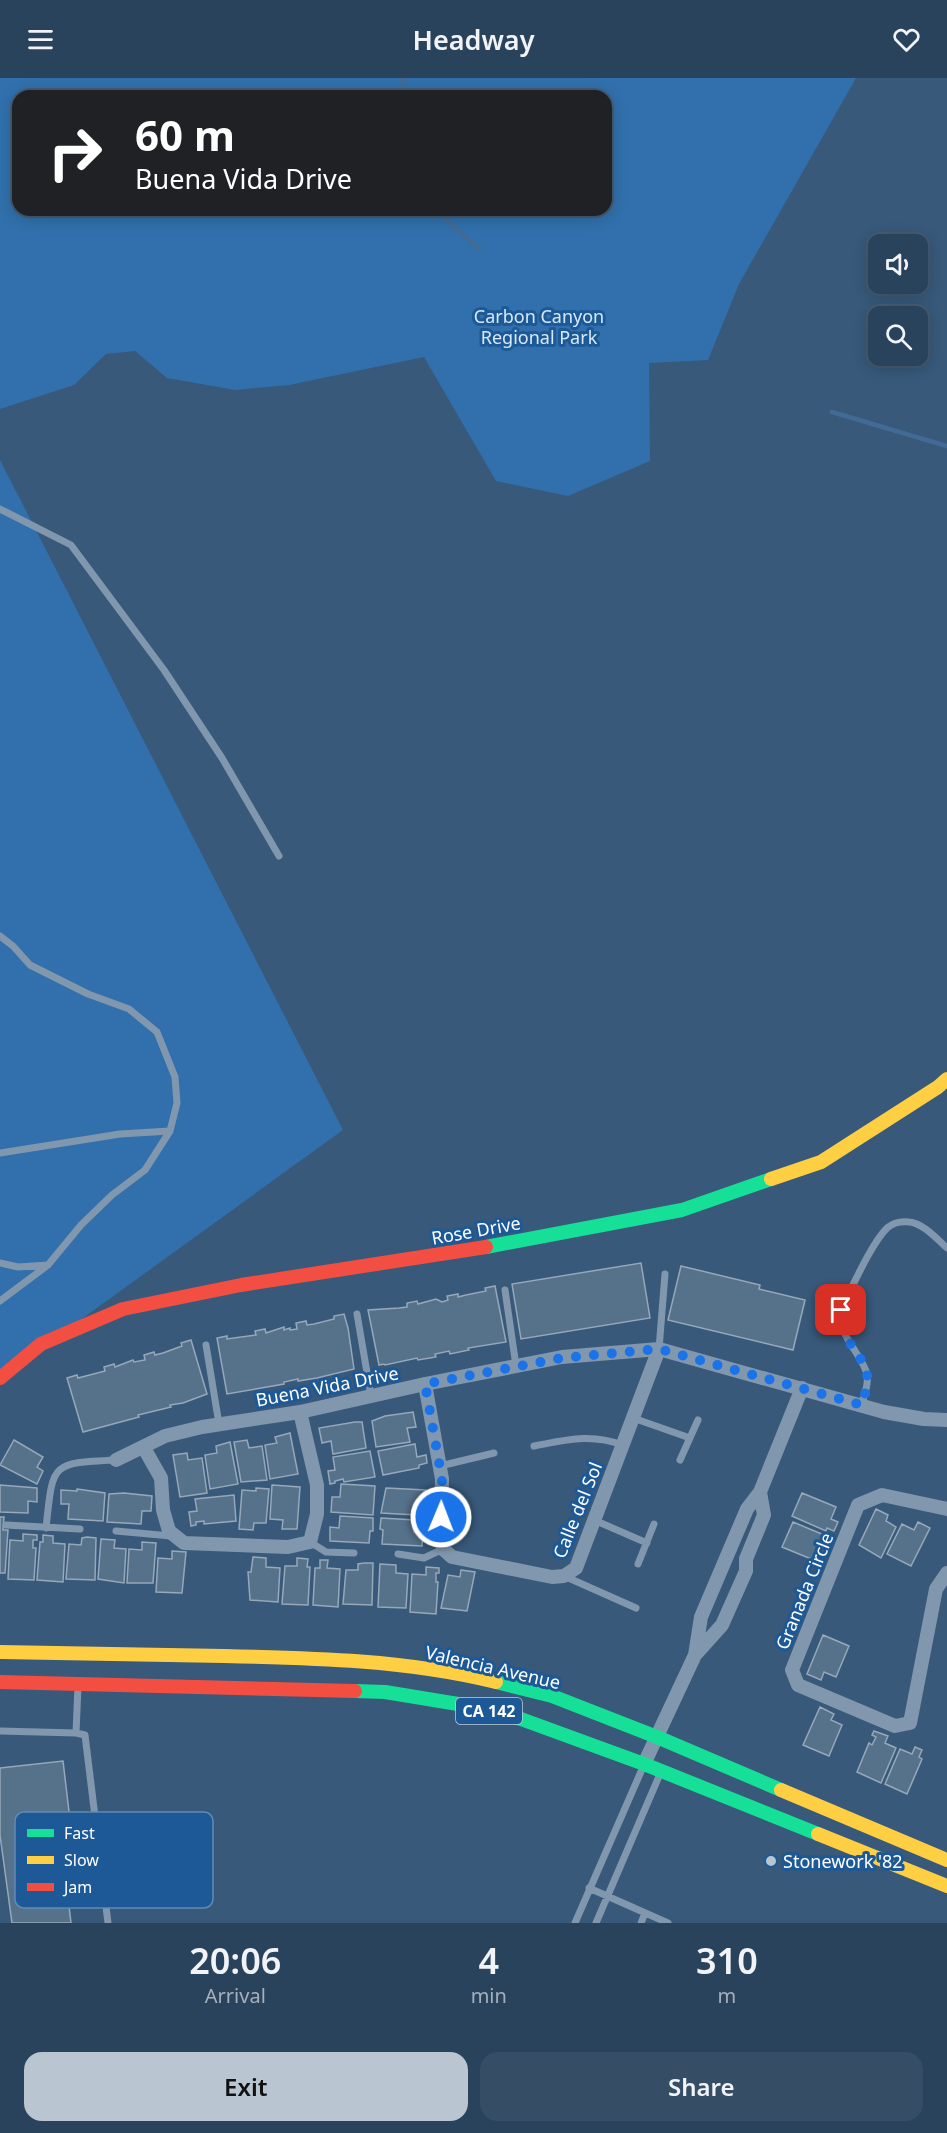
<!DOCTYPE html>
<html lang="en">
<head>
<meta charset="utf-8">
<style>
	:root { --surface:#2a435c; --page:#364e65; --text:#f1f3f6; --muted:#a5b0bb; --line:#465c72; --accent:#b9c5d0 }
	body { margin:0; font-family:"Noto Sans",sans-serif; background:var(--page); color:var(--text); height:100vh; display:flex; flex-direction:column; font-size:22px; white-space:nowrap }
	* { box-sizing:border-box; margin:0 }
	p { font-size:20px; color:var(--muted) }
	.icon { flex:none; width:33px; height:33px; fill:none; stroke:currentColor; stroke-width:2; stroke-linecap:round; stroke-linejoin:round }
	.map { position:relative; height:1845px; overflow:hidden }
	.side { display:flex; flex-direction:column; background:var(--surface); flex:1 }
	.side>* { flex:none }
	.guide { position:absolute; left:12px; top:12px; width:600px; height:126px; border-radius:18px; box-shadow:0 3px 15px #0003,0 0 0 2px var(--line); background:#202124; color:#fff; overflow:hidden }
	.tools { position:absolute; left:868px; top:156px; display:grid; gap:12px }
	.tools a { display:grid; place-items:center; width:60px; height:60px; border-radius:12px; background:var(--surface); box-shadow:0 3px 15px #0003,0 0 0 2px var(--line); font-size:30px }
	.pin { position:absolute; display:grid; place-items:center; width:51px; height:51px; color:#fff; margin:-26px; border-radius:12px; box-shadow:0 3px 9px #0006 }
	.me { position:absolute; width:66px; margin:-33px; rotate:1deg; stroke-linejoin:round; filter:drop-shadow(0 0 4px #0008) }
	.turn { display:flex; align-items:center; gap:21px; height:126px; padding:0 24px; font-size:27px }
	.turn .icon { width:78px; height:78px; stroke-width:2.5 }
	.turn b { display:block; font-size:42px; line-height:51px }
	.eta { display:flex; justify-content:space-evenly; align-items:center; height:102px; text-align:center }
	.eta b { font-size:36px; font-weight:600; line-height:42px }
	.button { display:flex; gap:12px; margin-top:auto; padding:12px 24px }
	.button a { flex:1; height:69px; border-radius:18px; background:var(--accent); color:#111; font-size:24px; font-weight:600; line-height:69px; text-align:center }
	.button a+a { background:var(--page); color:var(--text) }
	header { display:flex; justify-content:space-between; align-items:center; height:78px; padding:0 24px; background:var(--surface); font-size:27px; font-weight:600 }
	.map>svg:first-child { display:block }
	.green { fill:#3170ac; fill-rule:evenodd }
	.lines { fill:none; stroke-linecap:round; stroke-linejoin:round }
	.stream { stroke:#416b95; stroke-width:4.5 }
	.building { fill:#56718a; stroke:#96a8ba; stroke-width:1.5 }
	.lane { stroke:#8197ad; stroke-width:7 }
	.street { stroke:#8197ad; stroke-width:14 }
	.fast { stroke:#16e098; stroke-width:14 }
	.slow { stroke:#ffcf43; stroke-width:14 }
	.jam { stroke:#f24e42; stroke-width:14 }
	.route { stroke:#1a73e8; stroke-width:10; stroke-dasharray:0 18 }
	.poi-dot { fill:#b9c5d0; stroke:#1c5996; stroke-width:2 }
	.labels { text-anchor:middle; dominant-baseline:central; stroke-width:6; stroke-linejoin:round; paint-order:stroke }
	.shield { fill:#1c5996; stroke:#bbcde0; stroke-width:1.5 }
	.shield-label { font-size:16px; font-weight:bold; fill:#fff }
	.park-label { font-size:18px; fill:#d6e9fb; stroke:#1c5996 }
	.street-label { font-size:18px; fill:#fff; stroke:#1c5996 }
	.poi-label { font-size:18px; fill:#fff; stroke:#1c5996; text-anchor:start }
	.key { fill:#1c5996; stroke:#608bb6; stroke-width:1.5 }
	.key-label { font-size:16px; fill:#fff }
</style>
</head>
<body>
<header><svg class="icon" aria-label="menu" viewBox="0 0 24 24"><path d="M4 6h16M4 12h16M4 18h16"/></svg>Headway<svg class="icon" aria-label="heart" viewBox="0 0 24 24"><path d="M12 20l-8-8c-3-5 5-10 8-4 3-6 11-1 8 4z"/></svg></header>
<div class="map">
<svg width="947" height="1845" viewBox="0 0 947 1845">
	<rect width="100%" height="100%" fill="#38597a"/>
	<path class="green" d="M0,0h856l-117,206 -31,76 -59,3 1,98 -82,35 -72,-15 -72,-124 -135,28 -54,5 -68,-12 -32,-27 -29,3 -32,31 -74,24zM18,18h588v114h-588z
		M0,382l343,670 -343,248z"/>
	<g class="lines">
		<path class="stream" d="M402,0l4,18
			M436,132l43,39
			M832,334l115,34"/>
	</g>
	<path class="building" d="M641,1185l9,55 -129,21 -9,-55z
		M681,1188l79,19 -1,4 46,11 -12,50 -125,-30z
		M495,1208l11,56 -38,6 1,2 -19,4 -1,-3 -14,3 1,3 -18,3 -1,-2 -32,7 -1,-1 -5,1 -11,-55 31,-2 8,-1v-4l10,-2 1,3 18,-5 6,3 6,-2 -1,-4 11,-2v3l8,-2 20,-4 -1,-3z
		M344,1236l4,14 6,41 -37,9 -19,3v-2l-14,3v2l-57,10 -10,-56 10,-2v3l29,-4 -1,-4 10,-2 1,4 18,-6v3l6,-2v2l7,-1 -1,-6 10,-2 1,4 7,-1 20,-5v-3z
		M191,1262l16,54 -24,9 -13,2 1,2 -33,8 1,2 -56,15 -16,-54 10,-3 1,3 27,-7 -1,-4 10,-3 1,3 18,-7 1,2 11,-2 -1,-5 10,-3 1,3 8,-2 19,-7 -1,-3z
		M413,1334l3,15 -9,1 3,14 -34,5 -4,-26 13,-5z
		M355,1344h7l4,26 -33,6 -2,-13 -9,2 -3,-15z
		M290,1355l8,41 -28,5 -5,-34 12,-2 -2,-6z
		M14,1362l29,17 -6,10 6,4 -6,13 -37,-19z
		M247,1362l2,8 13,-2 5,34 -26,2 -7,-40z
		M230,1364l8,42 -28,5 -5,-34 12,-2 -1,-7z
		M415,1366l2,13 9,-2 1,8 -8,2v3l-36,7 -5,-24z
		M370,1373l5,26 -31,5 -1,-3 -8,2v2l-5,1 -2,-13 7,-1 -2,-13z
		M187,1375l1,7 14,-2 5,35 -27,4 -7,-42z
		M341,1406l34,2 -2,29 -42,-3 1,-15h8z
		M0,1407l37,3v14l-9,-1v12l-28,-1z
		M272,1407l28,2 -3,42h-15l1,-9 -13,-1z
		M256,1410l13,1 -3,34h-12l-1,7 -14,-1 3,-39 14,1z
		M386,1410l40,2 -1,14 -8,-1 -1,12 -35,-2z
		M77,1411l28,4 -2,28 -35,-2 1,-15h-8v-14l16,1z
		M124,1415l28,3 -1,15h-9l-1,13 -34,-2 2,-28z
		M802,1415l34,14 -5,12 7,3 -4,9 -7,-3 -1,3 -34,-15z
		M234,1417l2,26 -32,3v-3l-8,1v3l-5,1 -2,-14 8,-1 -2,-12z
		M876,1431l12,6 -2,6 10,6 -15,31 -22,-13z
		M340,1438l33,2v13h-3l-1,12 -39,-2v-14l9,1z
		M0,1439h4l-1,13h5l-3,43h-5z
		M381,1440l34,2 -1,12 9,1 -1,13 -40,-2 1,-14 -3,-1z
		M793,1444l31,13 -5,11 6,3 -4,14 -39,-16z
		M918,1444l12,6 -19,38 -24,-12 15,-30 12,6z
		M23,1456l14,1v5h-4v8h3l-2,32 -26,-1 2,-39 13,1z
		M43,1457l10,1v7l12,1 -2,38 -26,-2 3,-38h3z
		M87,1459l9,1 -1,42 -29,-1 3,-35 12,1 1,-7z
		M101,1461l14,1 -1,8 12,1 -2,34 -26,-4z
		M142,1464l14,1 -3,40h-26l2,-34 13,1z
		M172,1473l14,1 -4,41 -26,-1 2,-34 14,1z
		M253,1479l13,1v9l14,1 -2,34 -28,-2 -2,-28h3z
		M297,1480l11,1 -1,8h3l-2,38 -26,-1 3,-38h12z
		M320,1482h8l-1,8 13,1 -2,38 -25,-2 2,-37h5z
		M364,1485h9l-1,42 -29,-1 3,-34h12v-6z
		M380,1486l16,1v8l12,1 -2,34 -28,-1z
		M426,1489l13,1v5h-3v9h2l-2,32 -26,-2 2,-38 14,1z
		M461,1492l14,2 -8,39 -26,-3 7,-33 12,2z
		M823,1557l26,11 -13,31 -12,-5 -3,8 -14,-6z
		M820,1629l14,7 -3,6 11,5 -13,31 -26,-11z
		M874,1653l14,5 -3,7 11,5 -15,35 -24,-11 12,-29 3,2 4,-8 -4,-2z
		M915,1669l7,3 -3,7 3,2 -15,35 -22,-10 15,-35 12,5z
		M63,1683l7,59 -11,1 12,102h-59l-12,-88v-67z"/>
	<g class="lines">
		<path class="lane" d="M0,431l71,36 93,125 58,88 57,98
			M0,858l13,10 17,19 58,29 41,15 28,23 18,45 2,26 -7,28 -25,39 -33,25 -31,30 -33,40 -48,36
			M0,1075l120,-19 50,-3
			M0,1185l18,4 30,-2
			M505,1212l11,76
			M357,1236l14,82
			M206,1267l13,79
			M659,1271l6,-75
			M862,1327c2,-11 8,-23 4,-34 -8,-22 -29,-36 -25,-62 11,-21 30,-65 46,-81 6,-5 14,-7 22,-6 14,1 28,17 38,26
			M633,1340l57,20
			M534,1368c32,-6 57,-13 88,-1
			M680,1382l18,-40
			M440,1388l54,-13
			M594,1442l53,23
			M6,1447l74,4
			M46,1450c7,-65 4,-65 70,-68
			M116,1453l55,5
			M310,1464l16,10 28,1
			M398,1476l26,4 19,-9
			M638,1486l16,-40
			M564,1498l72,32
			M78,1608l-2,47 9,2 23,188
			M0,1653l76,2
			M589,1810l79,35
			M575,1845l68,-156
			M596,1845l64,-149
			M641,1845l4,-10"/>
		<path class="street" d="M425,1306l17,95 -1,57 2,13 9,8 100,20 12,-1 12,-8 83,-219
			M144,1370l17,30 2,32 6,21 15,12 104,4 22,-5 7,-28v-29l-17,-73
			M116,1382l49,-24 37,-9 98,-15 125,-28 137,-27 97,-8 225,63 40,7 23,1
			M947,1431l-65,-14 -24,10 -66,165 6,15 97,41 15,-3 26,-134 11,-16
			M695,1577l27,-30 24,-54v-12l18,-44 -4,-23
			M644,1686l51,-109 6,-38 46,-108 13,-17 42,-104"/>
		<path class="fast" d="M486,1169l196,-37 89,-31
			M496,1604l56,14 105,41 124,53
			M355,1613l30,1 73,12 63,15 123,45 174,70"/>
		<path class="slow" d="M771,1101l50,-17 117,-75 9,-8
			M0,1574c75,1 149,3 224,4 91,2 183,4 272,26
			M781,1712l166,70
			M818,1756l129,52"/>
		<path class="jam" d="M0,1300l41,-34 82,-35 118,-24 245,-38
			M0,1604l355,9"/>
	</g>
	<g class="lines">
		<path class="route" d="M441,1439l1,-38 -17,-95 137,-26 97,-9 203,56c2,-10 8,-23 4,-34 -7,-22 -29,-35 -25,-61"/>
	</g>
	<circle class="poi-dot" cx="771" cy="1783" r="6"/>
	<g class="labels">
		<rect class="shield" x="456" y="1620" width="66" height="26" rx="4.5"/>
		<g class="shield-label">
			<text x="489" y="1633">CA 142</text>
		</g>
		<g class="park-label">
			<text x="539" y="238">Carbon Canyon<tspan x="539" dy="21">Regional Park</tspan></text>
		</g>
		<g class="street-label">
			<text transform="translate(476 1152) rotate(-10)">Rose Drive</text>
			<text transform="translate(327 1308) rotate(-11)">Buena Vida Drive</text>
			<text transform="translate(577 1432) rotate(-68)">Calle del Sol</text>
			<text transform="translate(804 1513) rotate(-68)">Granada Circle</text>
			<text transform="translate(493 1589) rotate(13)">Valencia Avenue</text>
		</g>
		<g class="poi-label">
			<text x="783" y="1783">Stonework '82</text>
		</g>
	</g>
	<rect x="15" y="1734" width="198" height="96" rx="9" class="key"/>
	<rect x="27" y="1751" width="27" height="8" fill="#16e098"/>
	<rect x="27" y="1778" width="27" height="8" fill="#ffcf43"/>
	<rect x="27" y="1805" width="27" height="8" fill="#f24e42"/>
	<g class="key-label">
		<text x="64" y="1761">Fast</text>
		<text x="64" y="1788">Slow</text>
		<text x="64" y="1815">Jam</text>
	</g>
</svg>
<div class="tools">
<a><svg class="icon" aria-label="sound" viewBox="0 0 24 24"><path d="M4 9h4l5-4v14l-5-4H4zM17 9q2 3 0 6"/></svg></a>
<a><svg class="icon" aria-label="search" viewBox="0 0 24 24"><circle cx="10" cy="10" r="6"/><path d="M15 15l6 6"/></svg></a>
</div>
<div class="pin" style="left:841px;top:1232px;background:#d93025"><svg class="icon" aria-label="arrive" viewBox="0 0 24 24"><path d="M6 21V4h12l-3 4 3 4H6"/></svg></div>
<svg class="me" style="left:441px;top:1439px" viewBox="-20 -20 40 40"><circle r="17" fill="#1a73e8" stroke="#fff" stroke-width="3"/><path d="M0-11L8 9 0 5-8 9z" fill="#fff"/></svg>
<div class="guide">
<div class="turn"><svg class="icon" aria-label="right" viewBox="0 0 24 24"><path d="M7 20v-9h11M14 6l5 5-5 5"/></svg><div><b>60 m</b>Buena Vida Drive</div></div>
</div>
</div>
<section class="side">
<div class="eta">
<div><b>20:06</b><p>Arrival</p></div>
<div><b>4</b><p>min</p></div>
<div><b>310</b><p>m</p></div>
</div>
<div class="button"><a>Exit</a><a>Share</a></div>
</section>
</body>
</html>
